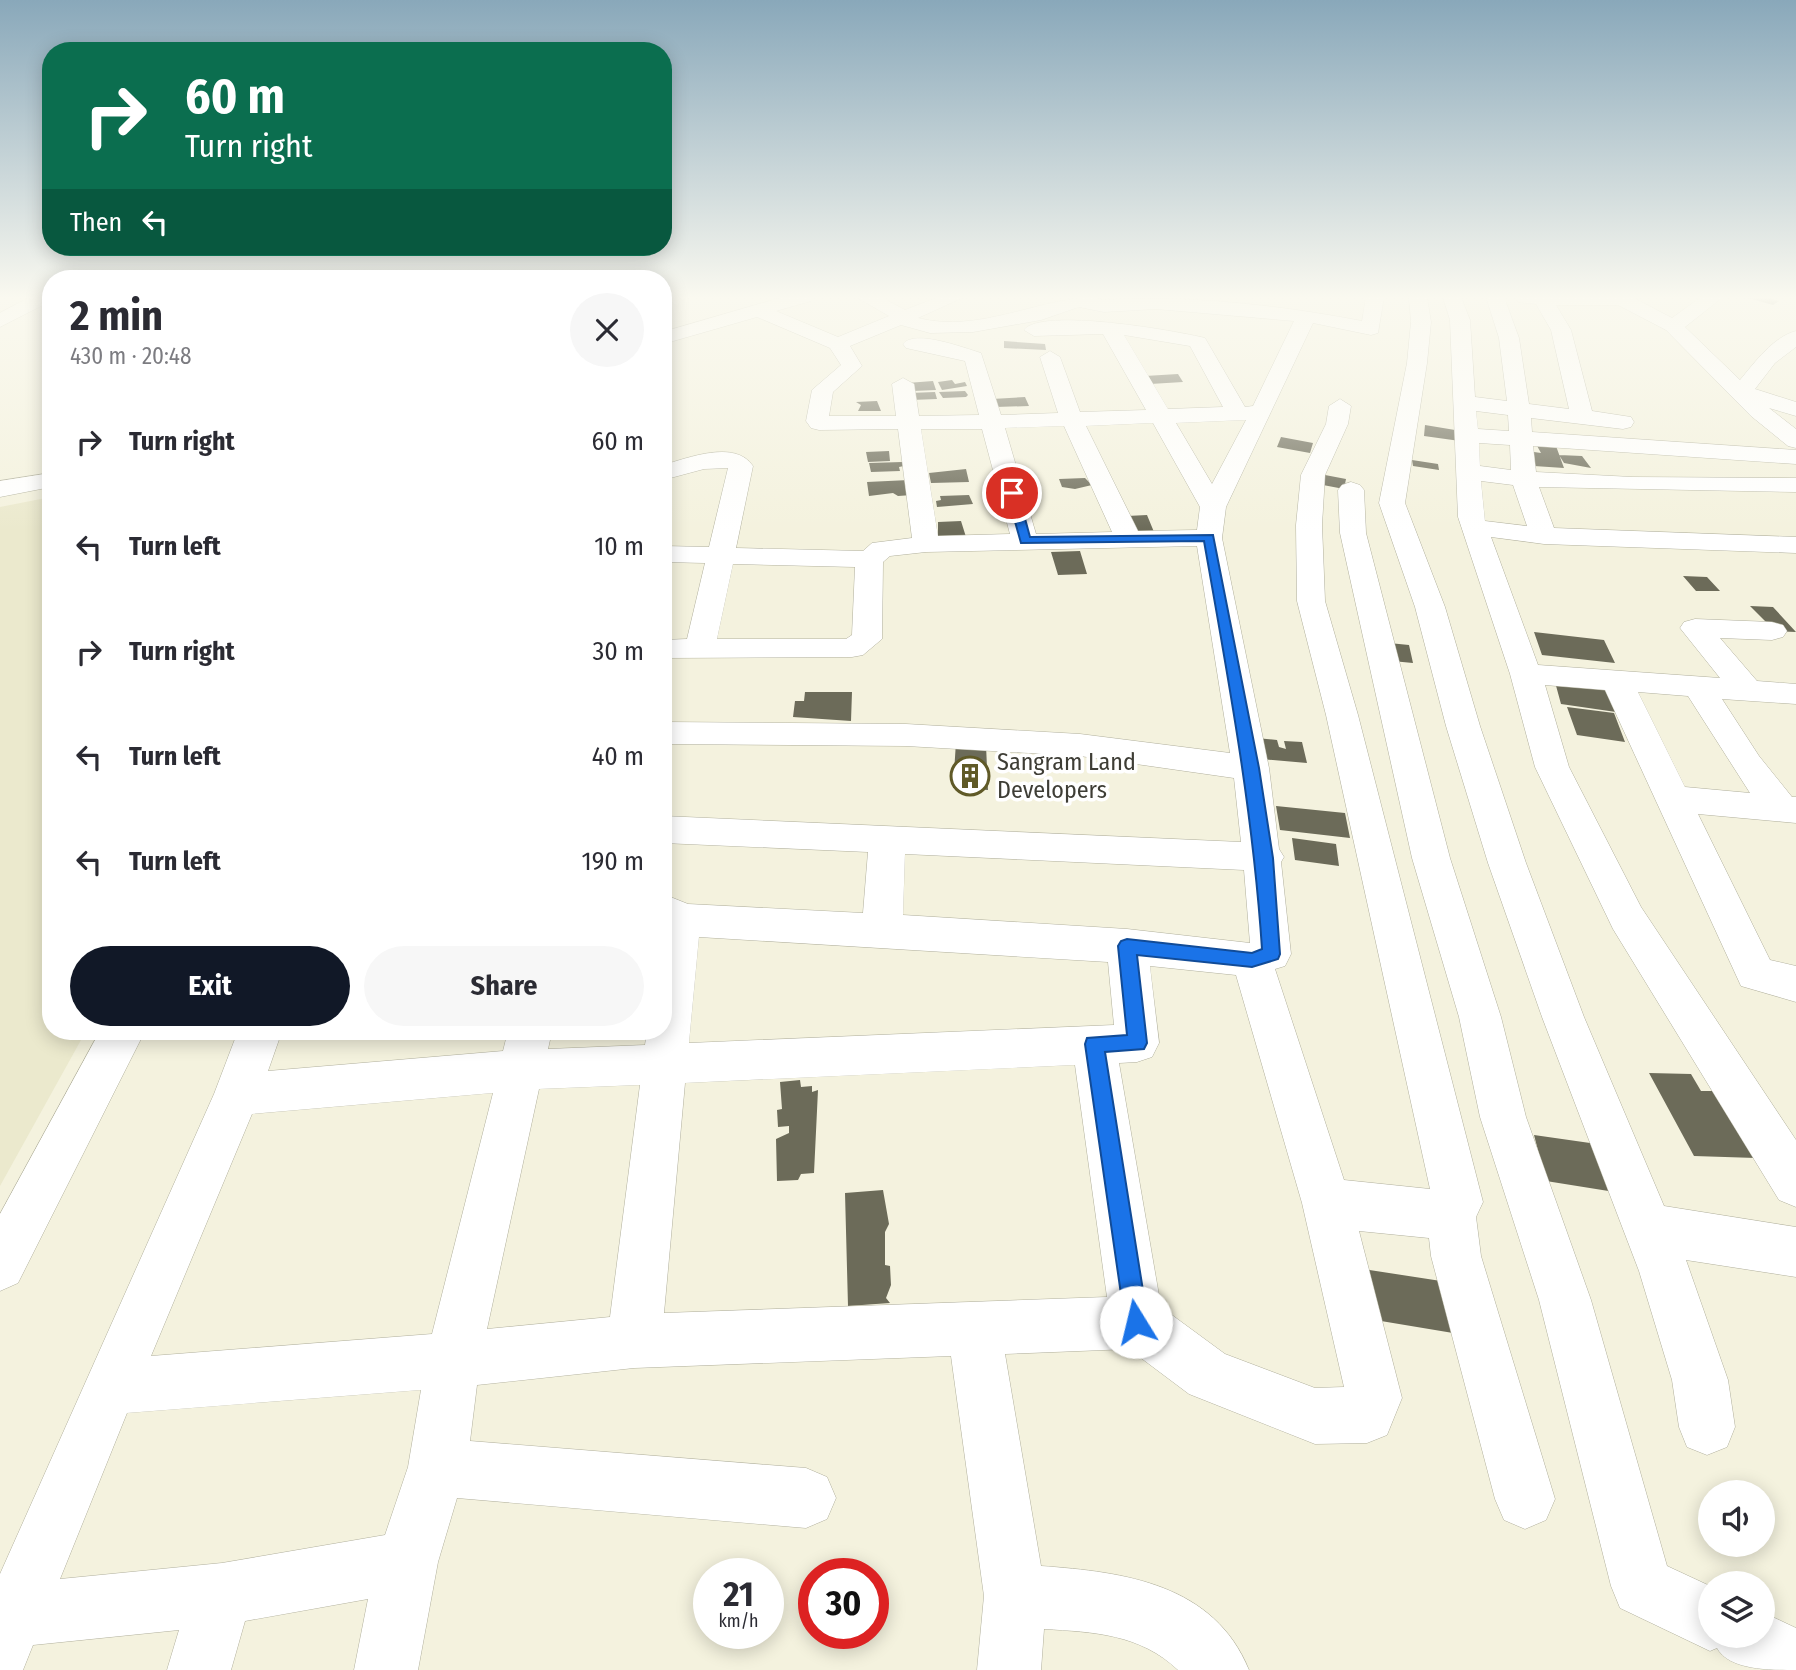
<!DOCTYPE html>
<html lang="en">
<head>
<meta charset="utf-8">
<style>
	:root { --surface:#fff; --page:#f7f7f7; --text:#2b2b33; --muted:#7c7c81; --accent:#111827 }
	body { margin:0; font-family:"Fira Sans Condensed",sans-serif; background:var(--page); color:var(--text); height:100vh; display:flex; flex-direction:column; font-size:26px; white-space:nowrap }
	* { box-sizing:border-box; margin:0 }
	p { font-size:23px; color:var(--muted) }
	.icon { flex:none; width:38px; height:38px; fill:none; stroke:currentColor; stroke-width:2; stroke-linecap:round; stroke-linejoin:round }
	.map { position:relative; flex:1; overflow:hidden }
	.drawer { position:absolute; left:42px; top:270px; width:630px; height:770px; display:flex; flex-direction:column; background:var(--surface); border-radius:28px; box-shadow:0 4px 18px #0003 }
	.drawer>* { flex:none }
	.banner { position:absolute; left:42px; top:42px; width:630px; height:214px; border-radius:28px; box-shadow:0 4px 18px #0003; background:#0b6e4f; color:#fff; overflow:hidden }
	.tools { position:absolute; left:1698px; top:1480px; display:grid; gap:14px }
	.tools a { display:grid; place-items:center; width:77px; height:77px; border-radius:50%; background:var(--surface); box-shadow:0 4px 18px #0003; font-size:35px }
	.speed { position:absolute; left:693px; top:1558px; display:flex; gap:14px; font-size:35px; font-weight:700; text-align:center }
	.speed>* { display:grid; place-content:center; width:91px; height:91px; border-radius:50%; background:var(--surface); box-shadow:0 4px 18px #0003; line-height:1 }
	.speed small { font-size:18px; font-weight:400 }
	.speed .limit { border:10px solid #d22; background:#fff; color:#111 }
	.pin { position:absolute; display:grid; place-items:center; width:60px; height:60px; color:#fff; margin:-30px; border:4px solid #fff; border-radius:50%; box-shadow:0 2px 7px #0007 }
	.me { position:absolute; width:77px; margin:-38px; rotate:351deg; stroke-linejoin:round; filter:drop-shadow(0 0 5px #0008) }
	.turn { display:flex; align-items:center; gap:24px; height:147px; padding:0 28px; font-size:32px }
	.turn .icon { width:91px; height:91px; stroke-width:2.5 }
	.turn b { display:block; font-size:49px; line-height:60px }
	.then { display:flex; align-items:center; height:66px; padding:0 28px; background:#0003; gap:14px; font-size:26px }
	.round { display:grid; place-items:center; flex:none; width:74px; height:74px; border-radius:37px; background:var(--page) }
	.headline { display:flex; align-items:center; justify-content:space-between; height:119px; padding:0 28px }
	h1 { font-size:42px; font-weight:700; line-height:52px }
	.button { display:flex; gap:14px; margin-top:auto; padding:14px 28px }
	.button a { flex:1; height:80px; border-radius:42px; background:var(--accent); color:#fff; font-size:28px; font-weight:700; line-height:80px; text-align:center }
	.button a+a { background:var(--page); color:var(--text) }
	ul { padding:0; list-style:none }
	li { display:flex; align-items:center; gap:21px; height:105px; padding:0 28px }
	li div { flex:1 }
	li b { display:block; font-size:26px }
	li em { font-style:normal }
	.map>svg:first-child { display:block }
	.built { fill:#ebe9cd }
	.building { fill:#6c6b59 }
	.lines { fill:none; stroke-linecap:round; stroke-linejoin:round }
	.minor-casing { stroke:#b1b09d; stroke-width:1 }
	.minor { fill:#fff; fill-rule:evenodd }
	.route { fill:#1a73e8; stroke:#114b97; stroke-width:2 }
	.labels { text-anchor:middle; dominant-baseline:central; stroke-width:7; stroke-linejoin:round; paint-order:stroke }
	.poi-label { font-size:24px; fill:#3e3d35; stroke:#fff; text-anchor:start }
</style>
</head>
<body>
<div class="map">
<svg width="1796" height="1670" viewBox="0 0 1796 1670">
	<rect width="100%" height="100%" fill="#f4f2de"/>
	<path class="built" d="M51,497v534h35l-86,155v-679z"/>
	<path class="building" d="M1765,297l14,4 -6,4 -25,-7z
		M1004,341l41,3 1,6 -42,-2z
		M1178,374l5,8 -33,2 -5,-8z
		M952,380l3,4 10,-2 2,4 -25,4 -4,-8z
		M933,381l3,9 -23,1 -6,-8z
		M965,391l3,4 -2,2 -23,1 -4,-6z
		M935,392l2,7 -26,1 -2,-7z
		M1025,397l4,9 -34,1 -3,-8z
		M877,401l4,10h-23l3,-6 -5,-3z
		M1425,425l36,6 -1,10 -36,-5z
		M1281,437l32,6 -3,10 -33,-6z
		M1536,444l20,2 8,22 -30,-2 -7,-15 14,2z
		M889,451l1,10 -22,1 -2,-10z
		M1559,455l23,1 9,12 -27,-5z
		M1412,460l26,4 1,6 -26,-4z
		M902,462l2,4 -5,1 1,4 -29,1 -2,-9z
		M966,469l3,13 -38,1 -2,-10z
		M1325,475l21,4 -2,10 -21,-4z
		M1085,478l7,7 -17,4 -13,-2 -3,-8z
		M909,480l3,15 -14,1 -5,-3 -24,3 -2,-14z
		M969,495l4,9 -36,3 -1,-6 5,-1 -1,-4z
		M1147,515l7,17h-20l-7,-16z
		M961,521l5,16 -28,-1v-14z
		M1080,551l7,23 -29,1 -7,-23z
		M1683,576l24,1 13,14h-24z
		M1750,606l23,1 23,25 -21,-1z
		M1534,632l70,8 11,23 -73,-8z
		M1389,643l20,2 4,18 -21,-2z
		M1555,682l52,8 9,22 -55,-8z
		M805,692h47l-1,29 -58,-4 2,-16h9z
		M1567,707l47,6 11,29 -48,-7z
		M1256,738l21,2 2,7 7,2 -2,-8 18,1 5,21 -47,-4z
		M956,742l30,3 2,45 -35,-2z
		M1276,806l69,7 5,25 -70,-8z
		M1292,838l44,6 3,22 -44,-6z
		M1649,1073l42,1 10,17h16l39,67 -62,-2z
		M800,1080l1,7 11,-1v6l6,-2 -4,83 -13,1 -3,6 -21,1 -1,-42 13,-6v-7l-11,1 -1,-17 5,-1 -2,-27z
		M1534,1135l63,9 24,49 -75,-12z
		M883,1190l6,34 -4,8v33l5,1 1,19 -5,13 4,5 -42,3 -3,-113z
		M1363,1269l91,14 5,51 -84,-14z"/>
	<g class="lines">
		<defs>
			<path id="minor" d="M30,297h21v4l-51,26v-14z
				M783,297h30l-2,4 -35,10 62,26 51,-21 -33,-19h25l24,13 33,-13h26l-46,21c62,16 121,-21 181,-21l-1,2 6,1c86,-5 174,5 258,21l4,-24h18l-6,36 -7,2 -58,-12 -87,184 -4,31 47,230 10,81 5,8 -3,5 10,92 -6,12 -10,3 69,211 86,9 -104,-474 -29,-114 -1,-76 5,-50 25,-51 3,-18 11,-7 11,7 -3,18 -23,51 -3,50 3,76 33,114 125,487 -7,15 5,39 74,243 -9,21 -21,9 -21,-9 -9,-21 -64,-243 -2,-18 -70,-7 43,167 -15,37 -20,8 -52,1 -126,-50 -60,-45 -124,5 36,212c84,6 173,18 208,104h-71c-38,-36 -84,-38 -134,-41l-3,41h-64l7,-74 -33,-240 -317,12 -157,17 -7,56 336,27 21,9 9,21 -9,21 -21,9 -349,-30 -19,64 -20,108h-64l14,-71 -123,22 -14,49h-64l12,-40 -146,15 -10,25h-23v-96l214,-480 24,-63h44l-14,40 235,-20 5,-20h44l-4,18 97,-4 2,-14h16v-137l25,10 175,9 5,-61 -205,-9v-27l578,26 -7,-64 -154,-22 -174,-10 -243,-2v-22l243,2 174,10 150,19 -33,-207 -271,6 -36,4 -7,6 -1,77 -19,16 -11,2 -189,1v-18l24,-1 18,-76 -42,-1v-16l46,1 19,-79 -24,1 -41,11v-15c25,-7 72,-26 90,1l-17,82 127,3 9,-8 40,-5 -14,-109 -79,1 -8,-2 -5,-7 6,-31 29,-25 -11,-17 -73,-31 -94,27v-12zM1079,307l25,5 52,-3 138,12 -41,85 -8,1 -40,-69c-28,-7 -164,-31 -181,-8l10,6 69,-2 43,76 -66,2 -20,-55 -10,-6 -10,6 18,56 -57,2 -20,-62c-17,-5 -66,-24 -78,-9l3,4 59,13 14,54 -60,1 -5,-32 -11,-6 -11,6 4,32h-67l4,-24 29,-26 -12,-20 51,-21 29,8 43,-1 68,-12zM1124,335l66,11 33,61 -55,2zM1246,420l-34,64 -36,-61zM1153,423l47,84 -3,23 -59,1 -52,-105zM1064,426l48,106 -76,2 -31,-106zM921,429h61l28,105 -72,2zM733,564l122,3 -3,68 -6,4h-129zM905,854l339,16 6,73 -123,-14 -224,-14zM699,937l409,25 6,63 -425,18zM1150,966l86,9 66,228 42,184 -29,1 -90,-34 -64,-47 -42,-244 18,-1 15,-5 7,-14zM1075,1065l32,232 -443,16 21,-230zM640,1085l-30,232 -123,12 52,-240zM493,1093l-61,241 -281,22 101,-242zM421,1390l-13,77 -23,68 -163,28 -162,16 67,-166z
				M1409,297h18l4,25 -4,41 -22,140 40,104 35,119 46,137 58,154 80,189 132,21v50l-110,-17 42,120 7,47 -8,20 -20,8 -20,-8 -8,-20 -7,-47 -33,-109 -97,-254 -54,-154 -42,-137 -31,-119 -36,-104 28,-140 4,-41z
				M1443,297h18l9,23 5,77 32,4 -8,-63 -13,-41h18l15,41 10,66 40,5 -18,-79 -15,-26 -18,-2 -2,-5h116l40,21 29,-21h22l-38,30 55,53c15,-18 33,-43 56,-49v16l-21,16 -20,26 41,13v14l-27,-8 27,21v19l-8,-2 -37,-30 -85,-86 -48,-25h-62l15,25 21,81 39,6 3,5 -3,5 -8,2 -92,-11 1,14 264,18v14l-263,-18 3,26 96,5 164,1v14l-257,-5 15,41 242,9v16l-252,-9 -53,-7 47,128 182,13 -40,-50 4,-6 11,-3 77,3 11,3 4,6 -4,6 -11,3 -52,-2 37,43 39,3v20l-74,-5 37,57 33,41h4v26l-98,-9 72,146 26,6v36l-55,-16 -136,-296 -60,-5 24,82 72,140 155,233v67l-17,-7 -166,-271 -78,-162 -25,-93 -52,-157 -8,-197zM1476,411l32,4 1,16 -31,-2zM1479,443l31,2 1,25 -31,-4zM1481,481l32,4 14,41 -42,-5zM1638,692l50,4 62,97 -65,-6z
				M51,473v14l-51,10v-16z
				M1351,482l9,3 4,5 2,43 84,325 51,159 25,100 65,183 76,266 43,20v50h52v-24l34,16v42c-27,0 -67,0 -79,-22l-7,3 -90,-43 -9,-22 -72,-286 -59,-183 -21,-100 -47,-159 -72,-325 -2,-43 4,-5z
				M100,1031h45l-127,252 -18,8v-77z"/>
		</defs>
		<use href="#minor" class="minor-casing"/>
		<use href="#minor" class="minor"/>
	</g>
	<linearGradient id="sky" x2="0" y2="1"><stop stop-color="#89a8ba"/><stop offset="0.56" stop-color="#faf9f0"/><stop offset="1" stop-color="#faf9f0" stop-opacity="0"/></linearGradient>
	<rect width="1796" height="531" fill="url(#sky)"/>
	<path class="route" d="M1012,490l6,3 12,44 183,-2 46,233 14,90 7,96 -2,5 -26,8 -115,-12 10,88 -3,6 -39,3 43,270 -3,8 -9,3 -8,-3 -3,-8 -40,-278 2,-6 40,-3 -9,-89 3,-5 6,-2 125,14 10,-4c-9,-138 -34,-272 -58,-408l-183,2 -14,-50z"/>
	<defs>
		<symbol id="building-ring" viewBox="-11 -11 22 22"><circle r="9.5" fill="#fff" stroke="#605a27" stroke-width="1.5"/><path d="M-4-6H4V6H1V3H-1V6H-4ZM-2.5-4.3h1.7v1.8h-1.7ZM.8-4.3h1.7v1.8H.8ZM-2.5-1h1.7V.8h-1.7ZM.8-1h1.7V.8H.8Z" fill="#605a27"/></symbol>
	</defs>
	<g fill-rule="evenodd">
		<use href="#building-ring" x="948" y="754" width="44" height="44"/>
	</g>
	<g class="labels">
		<g class="poi-label">
			<text x="997" y="762">Sangram Land<tspan x="997" dy="28">Developers</tspan></text>
		</g>
	</g>
</svg>
<div class="tools">
<a><svg class="icon" aria-label="sound" viewBox="0 0 24 24"><path d="M4 9h4l5-4v14l-5-4H4zM17 9q2 3 0 6"/></svg></a>
<a><svg class="icon" aria-label="layers" viewBox="0 0 24 24"><path d="M12 4l9 5-9 5-9-5zM3 14l9 5 9-5"/></svg></a>
</div>
<div class="speed"><div>21<small>km/h</small></div><div class="limit">30</div></div>
<div class="pin" style="left:1012px;top:493px;background:#d93025"><svg class="icon" aria-label="arrive" viewBox="0 0 24 24"><path d="M6 21V4h12l-3 4 3 4H6"/></svg></div>
<svg class="me" style="left:1136px;top:1322px" viewBox="-20 -20 40 40"><circle r="19" fill="#fff"/><path d="M0-13L10 11 0 6-10 11z" fill="#1a73e8"/></svg>
<div class="banner">
<div class="turn"><svg class="icon" aria-label="right" viewBox="0 0 24 24"><path d="M7 20v-9h11M14 6l5 5-5 5"/></svg><div><b>60 m</b>Turn right</div></div>
<div class="then">Then<svg class="icon" aria-label="left" viewBox="0 0 24 24"><path d="M17 20v-9H6M10 6l-5 5 5 5"/></svg></div>
</div>
<section class="drawer">
<div class="headline"><div><h1>2 min</h1><p>430 m · 20:48</p></div><a class="round"><svg class="icon" aria-label="close" viewBox="0 0 24 24"><path d="M6 6l12 12M18 6L6 18"/></svg></a></div>
<ul>
<li><svg class="icon" aria-label="right" viewBox="0 0 24 24"><path d="M7 20v-9h11M14 6l5 5-5 5"/></svg><div><b>Turn right</b></div><em>60 m</em></li>
<li><svg class="icon" aria-label="left" viewBox="0 0 24 24"><path d="M17 20v-9H6M10 6l-5 5 5 5"/></svg><div><b>Turn left</b></div><em>10 m</em></li>
<li><svg class="icon" aria-label="right" viewBox="0 0 24 24"><path d="M7 20v-9h11M14 6l5 5-5 5"/></svg><div><b>Turn right</b></div><em>30 m</em></li>
<li><svg class="icon" aria-label="left" viewBox="0 0 24 24"><path d="M17 20v-9H6M10 6l-5 5 5 5"/></svg><div><b>Turn left</b></div><em>40 m</em></li>
<li><svg class="icon" aria-label="left" viewBox="0 0 24 24"><path d="M17 20v-9H6M10 6l-5 5 5 5"/></svg><div><b>Turn left</b></div><em>190 m</em></li>
</ul>
<div class="button"><a>Exit</a><a>Share</a></div>
</section>
</div>
</body>
</html>
